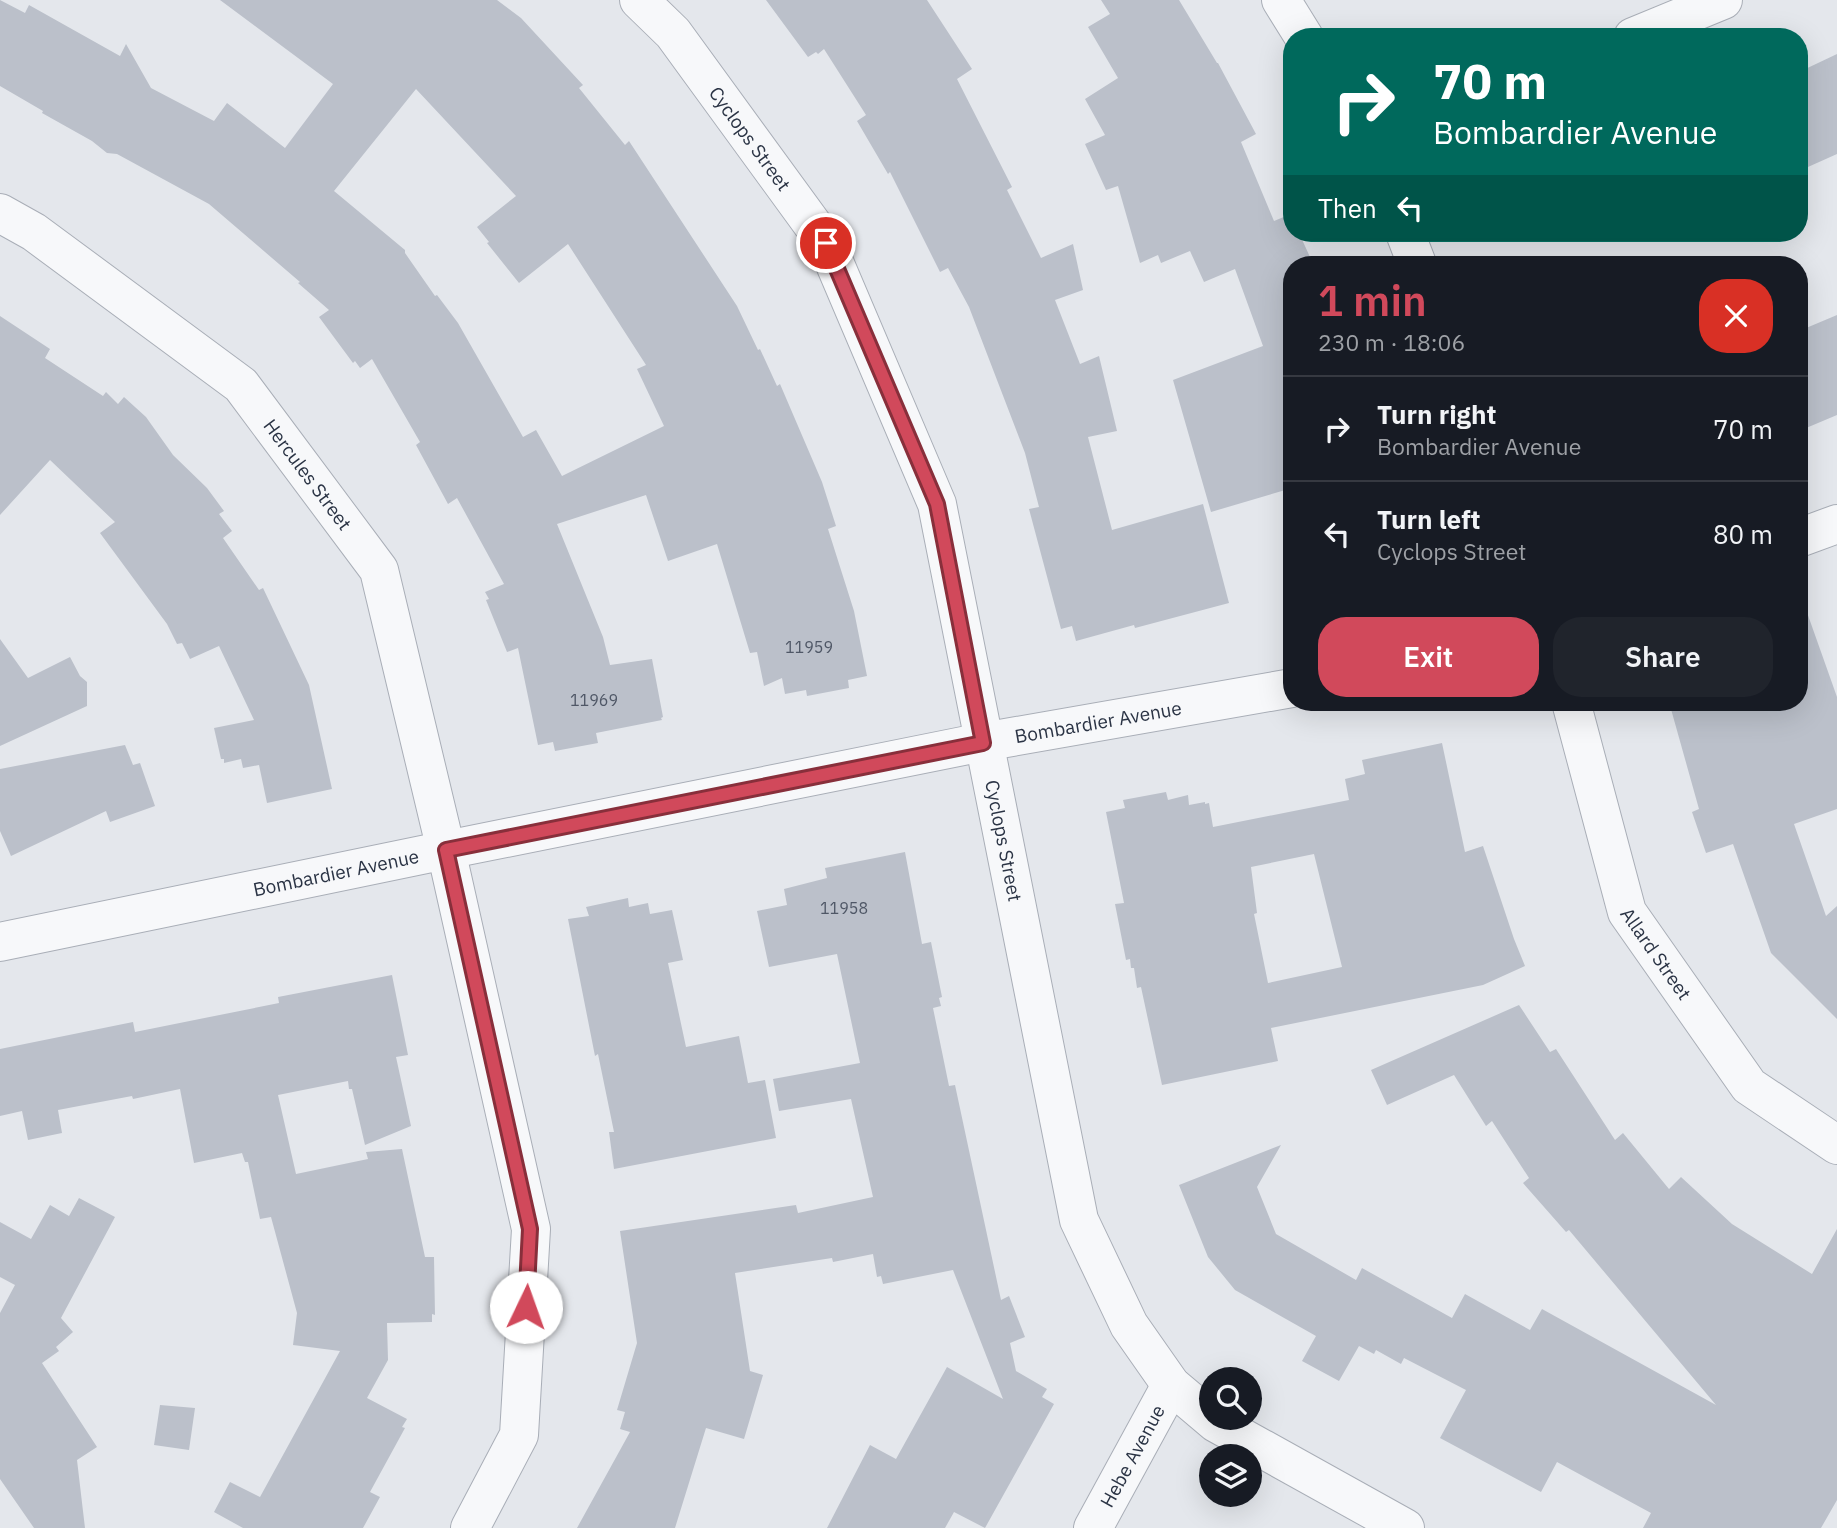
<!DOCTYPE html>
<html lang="en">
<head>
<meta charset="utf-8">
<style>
	:root { --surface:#171b24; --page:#20242c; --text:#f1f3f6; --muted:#9ea1a6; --line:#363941; --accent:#d1495b }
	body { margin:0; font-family:"IBM Plex Sans",sans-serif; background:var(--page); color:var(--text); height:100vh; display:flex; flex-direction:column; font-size:26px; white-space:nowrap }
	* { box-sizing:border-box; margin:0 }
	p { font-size:23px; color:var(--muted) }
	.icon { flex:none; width:38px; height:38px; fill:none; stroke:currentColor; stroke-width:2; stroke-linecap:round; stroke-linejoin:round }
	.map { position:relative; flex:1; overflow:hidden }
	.sheet { position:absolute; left:1283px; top:256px; width:525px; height:455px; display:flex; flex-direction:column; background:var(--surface); border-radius:28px; box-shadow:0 7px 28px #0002 }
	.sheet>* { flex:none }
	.top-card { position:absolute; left:1283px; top:28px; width:525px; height:214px; border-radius:28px; box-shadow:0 7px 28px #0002; background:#00695c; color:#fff; overflow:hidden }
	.fabs { position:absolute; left:1199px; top:1367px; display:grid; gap:14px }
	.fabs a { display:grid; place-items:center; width:63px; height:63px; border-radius:50%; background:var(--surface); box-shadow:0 7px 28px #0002; font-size:35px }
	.pin { position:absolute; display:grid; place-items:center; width:60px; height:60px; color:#fff; margin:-30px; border:4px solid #fff; border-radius:50%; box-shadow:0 2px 7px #0007 }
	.me { position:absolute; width:77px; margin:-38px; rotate:3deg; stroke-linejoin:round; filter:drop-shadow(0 0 5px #0008) }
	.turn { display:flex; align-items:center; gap:24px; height:147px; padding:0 35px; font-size:32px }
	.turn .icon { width:91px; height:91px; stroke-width:2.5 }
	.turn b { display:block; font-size:49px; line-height:60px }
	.then { display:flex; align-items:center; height:66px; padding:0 35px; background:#0003; gap:14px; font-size:26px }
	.round { display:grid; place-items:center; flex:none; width:74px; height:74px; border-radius:28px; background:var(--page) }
	.head { display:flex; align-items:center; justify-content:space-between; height:119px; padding:0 35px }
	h1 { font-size:42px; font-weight:600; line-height:52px; color:var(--accent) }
	.action { display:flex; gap:14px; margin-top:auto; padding:14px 35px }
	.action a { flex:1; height:80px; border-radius:28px; background:var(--accent); color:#fff; font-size:28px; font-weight:600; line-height:80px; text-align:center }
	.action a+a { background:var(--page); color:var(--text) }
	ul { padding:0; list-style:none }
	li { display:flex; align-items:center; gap:21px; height:105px; padding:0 35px; border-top:2px solid var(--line) }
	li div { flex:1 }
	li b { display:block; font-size:26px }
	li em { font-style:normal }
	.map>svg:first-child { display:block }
	.building { fill:#bbc0ca; fill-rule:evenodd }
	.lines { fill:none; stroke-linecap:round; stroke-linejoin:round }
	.street-casing { stroke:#a9aeb7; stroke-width:40 }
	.street { stroke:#f7f8fa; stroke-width:38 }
	.route-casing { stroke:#882f3b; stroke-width:18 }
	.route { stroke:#d1495b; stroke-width:12 }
	.labels { text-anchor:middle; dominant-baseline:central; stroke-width:7; stroke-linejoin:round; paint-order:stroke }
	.number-label { font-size:16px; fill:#4f5766 }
	.street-label { font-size:19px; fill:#2b3445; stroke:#f4f6f9 }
</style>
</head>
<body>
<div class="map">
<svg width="1837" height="1528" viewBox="0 0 1837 1528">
	<rect width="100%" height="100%" fill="#e4e7ec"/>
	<path class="building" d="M0,0l25,13 4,-8 91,51 6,-12 25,44 63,33 13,-18 58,45 48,-64 -113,-84h277l24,18 62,67 -4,3 46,57 4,-4 108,165 21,44 2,-1 17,37 3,-2 42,98 14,44 -8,3 26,82 13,65 -19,4 1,8 -42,8 -1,-6 -21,4 -3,-16 -18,8 -7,-34 -7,1 -33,-109 -49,17 -22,-66 -89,29 46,113 7,28 42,-6 11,58 -2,1 1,2 -66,13 2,10 -43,8 -2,-9 -15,3 -20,-97 -11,4 -21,-52 3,-1 -4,-7 19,-8 -47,-86 -9,6 -32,-59 4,-3 -48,-83 -12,9 -5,-7 -2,2 -34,-46 10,-7 -31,-27 2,-1 -91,-78 -92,-50 -10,-1 -15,-12 -50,-28 1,-2 -43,-25zM416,89l100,107 -39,31 12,15 -2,1 32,40 49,-39 78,121 -9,4 27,57 -102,50 -26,-46 -13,7 -65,-114 -21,-28 -2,1 -30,-43v-3l-71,-59z
		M766,0h161l45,69 -15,10 55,108 -5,3 34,68 32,-14 10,46 -28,10 25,64 19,-8 18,75 -29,6 24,93 91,-26 26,99 -94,25 -1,-3 -58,16 -4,-15 -11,3 -32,-120 10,-2 -14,-54 -56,-146 -21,-39 -8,4 -50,-100 -2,2 -31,-53 9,-6 -42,-66 -6,5 -2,-2 -8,5z
		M1101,0h78l38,63h1l38,71 -15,8 33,79 17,-7 1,19h7l11,24 -18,7v224l-81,24 -38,-132 90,-34 -28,-77 -31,13 -14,-31 -29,12 -3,-8 -18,8 -22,-77 -12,4 -21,-46 20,-9 -20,-36 33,-21 -30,-51 22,-13z
		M1837,54v100l-38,17v-99z
		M1837,315v100l-38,16v-100z
		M0,316l50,33 -5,9 58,38 3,-4 12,12 6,-7 22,20 27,38 34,33 17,23 -5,3 13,17 -9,7 36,52 4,-2 46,97 23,104 -65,14 -8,-38 -16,3 -2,-9 -17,4v-4h-3l-7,-31 40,-8 -35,-74 -29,13 -8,-16 -5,1 -10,-20 -67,-91 15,-11 -65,-62 -50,55z
		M1804,604l33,93v112l-43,15 32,92 11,-10v113l-66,-66 -38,-109 -27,9 -14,-41 7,-3 -30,-107h130v-97z
		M0,639l28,39 42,-21 10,19 7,6v24l-87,40z
		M1442,743l23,109 18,-6 31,93 11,27 -42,19 -212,43 7,33 -116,24 -21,-98 -4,1 -3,-20h-3l-1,-9 -4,1 -11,-56 9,-1 -18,-91 19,-4 -2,-8 43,-8 2,8 20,-5 1,10 16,-3v2l4,-1 4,24 136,-27 -4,-21 20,-5 -3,-14zM1314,854l28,113 -74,16 -14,-69 3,-1 -6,-46z
		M125,745l8,20 7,-2 15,43 -45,16 -4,-11 -95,45 -11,-25v-62z
		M905,852l17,92 9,-2 11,55 -3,1 2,8 -8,2 16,78 6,-1 46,215 8,-4 16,41 -15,6 6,28 31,18 -5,8 12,7 -69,124 -31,-16 -9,16h-118l43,-83 26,14 51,-92 56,32 -50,-129 -70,14 -2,-8 -4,1 -4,-23 -40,8 -1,-4 -97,15 15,98 13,4 -19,64 -38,-11 -31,100h-98l53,-96 -10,-3 5,-17 -8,-2 20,-67 -17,-112 176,-26 2,8 75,-16 -22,-98 -72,12 -6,-32 87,-16 -23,-109 -68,13 -12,-56 30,-6 -3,-16 43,-11 -2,-10z
		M628,898l1,9 19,-4 2,11 22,-4 11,50 -15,3 18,84 53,-11 9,47 17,-3 11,58 -162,31 -5,-37h5l-16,-78 -3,2 -27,-137 21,-3 -3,-9z
		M392,975l16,80 -12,2 15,69 -46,19 -13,-56h-3l-1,-8 -70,14 18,79 72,-15 -2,-7 36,-3 23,108h9l1,58 -3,-1v8l-45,1 1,37 -21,38 40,21 -5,8 3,1 -35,64 10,5 -17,31h-120l-29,-16 16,-30 30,15 80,-146 -47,-6 4,-32 -26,-96 -11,2 -12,-57h-3l-3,-9 -48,10 -14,-74 -47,10 -1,-3 -74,14 4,23 -34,7 -6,-29 -22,5v-67l133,-27 2,10 144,-29 -1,-6z
		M1519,1005l31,47 6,-3 59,91 8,-7 46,56 12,-12 51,47 80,50 25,-45v271l-16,28h-178l8,-15 -94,-51 -16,30 -101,-54 26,-48 -62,-32 -3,6 -25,-14 -2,4 -15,-8 -20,35 -37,-20 14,-25 -81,-46 -27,-33 -29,-72 102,-40 -24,42 19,47 80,46 6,-12 90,50 13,-24 65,36 12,-21 174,96 -147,-175 -3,2 -43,-49 6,-5 -37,-57 -6,5 -32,-51 -67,30 -16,-35z
		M79,1198l36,19 -54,101 12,14 -17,15 3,4 -17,12 55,84 -20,13 8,68h-51l-34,-49v-166l15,-28 -15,-8v-55l31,17 19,-34 19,11z
		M160,1405l35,3 -6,42 -35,-5z"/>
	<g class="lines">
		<defs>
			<g id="street">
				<path id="s1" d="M639,0l34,33 153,210 111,261 142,716 50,105 42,60 45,38 189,105"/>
				<path d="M1281,0l23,37"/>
				<path d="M1633,37l90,-37"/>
				<path id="s2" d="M0,213l34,19 207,153 138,185 67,280 85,379 -12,206 -49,93"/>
				<path d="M1405,233l12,31"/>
				<path d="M1799,538l38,-14"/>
				<path id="s3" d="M1571,702l56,210 122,174 88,59"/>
				<path id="s4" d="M0,942l446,-92 537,-108 309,-54"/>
				<path id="s5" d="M1093,1528l78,-143"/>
			</g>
		</defs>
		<use href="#street" class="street-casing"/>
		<use href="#street" class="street"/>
	</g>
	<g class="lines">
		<defs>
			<path id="route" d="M526,1307l4,-78 -84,-379 537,-107 -46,-239 -111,-261"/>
		</defs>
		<use href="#route" class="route-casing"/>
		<use href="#route" class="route"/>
	</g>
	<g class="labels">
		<g class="number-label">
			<text x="809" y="647">11959</text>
			<text x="594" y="700">11969</text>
			<text x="844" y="908">11958</text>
		</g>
		<g class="street-label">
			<text stroke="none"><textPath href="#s1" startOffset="178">Cyclops Street</textPath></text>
			<text stroke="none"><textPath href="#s2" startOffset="408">Hercules Street</textPath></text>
			<text stroke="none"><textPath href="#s4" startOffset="1120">Bombardier Avenue</textPath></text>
			<text stroke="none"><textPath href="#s1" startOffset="934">Cyclops Street</textPath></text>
			<text stroke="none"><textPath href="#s4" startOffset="343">Bombardier Avenue</textPath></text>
			<text stroke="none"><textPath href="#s3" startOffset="268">Allard Street</textPath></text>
			<text stroke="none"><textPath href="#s5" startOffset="82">Hebe Avenue</textPath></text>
		</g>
	</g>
</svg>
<div class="fabs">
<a><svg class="icon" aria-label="search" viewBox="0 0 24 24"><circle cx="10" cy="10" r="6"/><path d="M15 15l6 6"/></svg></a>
<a><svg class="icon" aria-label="layers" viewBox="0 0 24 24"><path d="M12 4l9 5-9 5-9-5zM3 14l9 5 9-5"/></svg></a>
</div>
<div class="pin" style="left:826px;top:243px;background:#d93025"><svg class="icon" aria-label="arrive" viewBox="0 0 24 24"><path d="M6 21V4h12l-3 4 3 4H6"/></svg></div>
<svg class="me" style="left:526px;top:1307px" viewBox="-20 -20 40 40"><circle r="19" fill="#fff"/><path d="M0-13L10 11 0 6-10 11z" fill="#d1495b"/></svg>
<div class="top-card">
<div class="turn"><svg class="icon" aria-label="right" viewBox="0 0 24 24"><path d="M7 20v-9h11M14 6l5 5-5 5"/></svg><div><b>70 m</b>Bombardier Avenue</div></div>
<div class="then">Then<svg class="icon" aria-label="left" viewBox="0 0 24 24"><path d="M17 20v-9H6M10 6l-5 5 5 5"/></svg></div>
</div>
<section class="sheet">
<div class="head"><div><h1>1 min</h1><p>230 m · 18:06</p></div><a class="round" style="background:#d93025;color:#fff"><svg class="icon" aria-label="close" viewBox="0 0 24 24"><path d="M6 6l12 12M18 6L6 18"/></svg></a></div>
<ul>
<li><svg class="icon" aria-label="right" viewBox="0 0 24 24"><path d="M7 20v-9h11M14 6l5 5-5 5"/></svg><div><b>Turn right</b><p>Bombardier Avenue</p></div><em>70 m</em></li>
<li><svg class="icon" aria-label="left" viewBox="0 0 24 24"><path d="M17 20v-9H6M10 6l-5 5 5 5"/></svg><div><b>Turn left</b><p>Cyclops Street</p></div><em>80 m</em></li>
</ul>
<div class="action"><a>Exit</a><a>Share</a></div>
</section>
</div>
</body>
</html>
